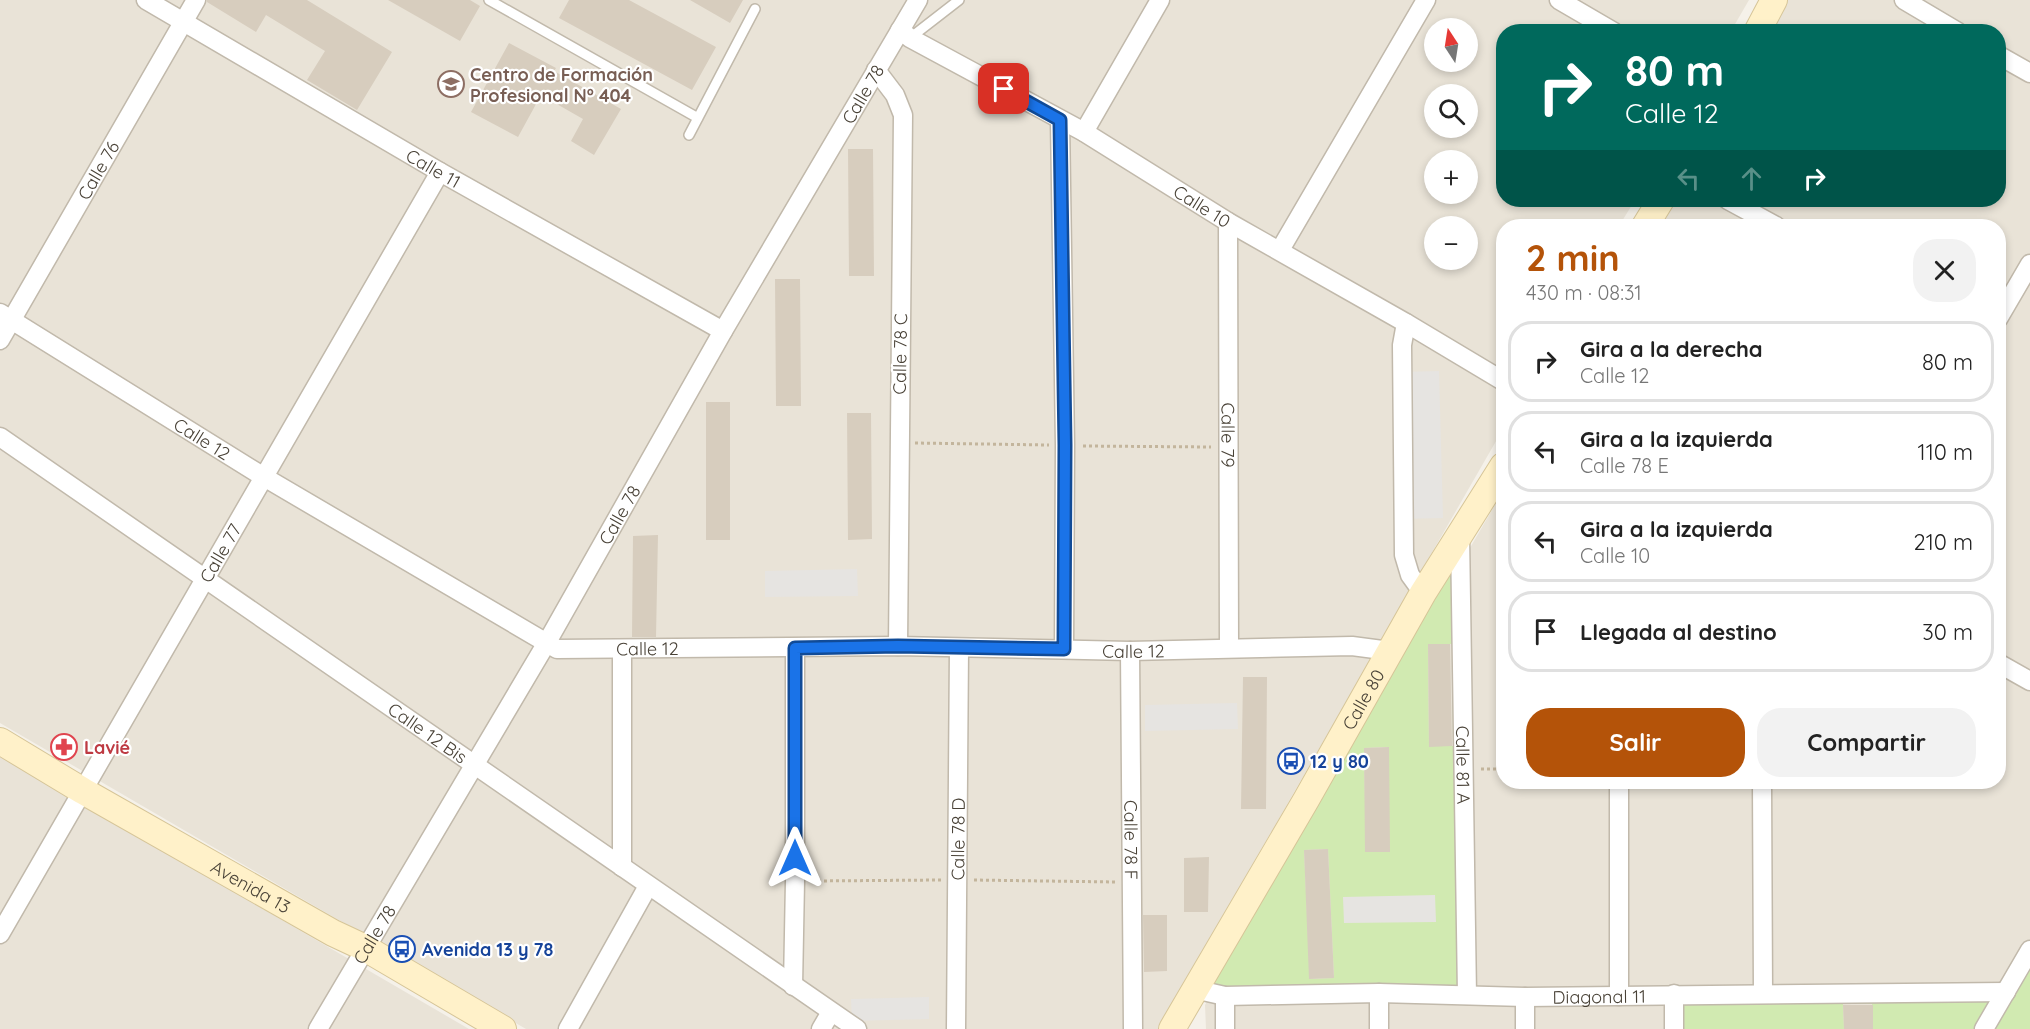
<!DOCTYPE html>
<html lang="es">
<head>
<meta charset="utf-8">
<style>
	:root { --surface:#fff; --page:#f2f2f2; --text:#222; --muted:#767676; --line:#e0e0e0; --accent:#b45309 }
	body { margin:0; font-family:Quicksand,sans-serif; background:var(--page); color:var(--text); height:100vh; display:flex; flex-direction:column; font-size:22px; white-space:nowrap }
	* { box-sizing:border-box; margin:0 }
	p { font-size:20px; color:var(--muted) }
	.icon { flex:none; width:33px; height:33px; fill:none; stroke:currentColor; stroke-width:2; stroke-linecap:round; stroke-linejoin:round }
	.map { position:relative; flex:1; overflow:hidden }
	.details { position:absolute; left:1496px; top:219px; width:510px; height:570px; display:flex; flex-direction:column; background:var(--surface); border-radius:24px; box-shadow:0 3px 9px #0003 }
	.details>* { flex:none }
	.guide { position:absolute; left:1496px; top:24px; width:510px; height:183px; border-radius:24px; box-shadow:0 3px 9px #0003; background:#00695c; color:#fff; overflow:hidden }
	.needle { width:39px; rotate:348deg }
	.tools { position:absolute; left:1424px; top:18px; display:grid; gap:12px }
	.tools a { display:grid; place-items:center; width:54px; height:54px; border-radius:50%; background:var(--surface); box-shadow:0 3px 9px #0003; font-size:30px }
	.pin { position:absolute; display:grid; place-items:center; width:51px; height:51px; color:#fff; margin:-26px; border-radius:12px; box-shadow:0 3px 9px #0006 }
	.me { position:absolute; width:66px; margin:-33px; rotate:0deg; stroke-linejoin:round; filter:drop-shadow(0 0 4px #0008) }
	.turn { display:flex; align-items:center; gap:21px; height:126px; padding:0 30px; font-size:27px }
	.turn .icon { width:78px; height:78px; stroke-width:2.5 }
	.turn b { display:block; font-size:42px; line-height:51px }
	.lanes { display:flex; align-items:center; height:57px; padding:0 30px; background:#0003; justify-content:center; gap:30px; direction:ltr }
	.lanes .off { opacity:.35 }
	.round { display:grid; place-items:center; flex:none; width:63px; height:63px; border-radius:24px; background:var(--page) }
	.overview { display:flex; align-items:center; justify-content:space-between; height:102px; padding:0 30px }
	h1 { font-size:36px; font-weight:700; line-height:45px; color:var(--accent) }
	.cta { display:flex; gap:12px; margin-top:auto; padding:12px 30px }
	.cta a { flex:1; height:69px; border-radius:24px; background:var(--accent); color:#fff; font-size:24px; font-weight:700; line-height:69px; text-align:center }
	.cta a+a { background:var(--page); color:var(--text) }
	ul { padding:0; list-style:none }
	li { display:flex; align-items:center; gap:18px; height:81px; margin:0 12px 9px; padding:0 18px; border:3px solid var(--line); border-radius:24px }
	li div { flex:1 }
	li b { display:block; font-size:22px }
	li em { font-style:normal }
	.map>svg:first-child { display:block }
	.residential { fill:#e9e3d7; fill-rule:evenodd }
	.green { fill:#d1eab1; fill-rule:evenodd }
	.parking { fill:#e6e4e1 }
	.building { fill:#d7cdbe }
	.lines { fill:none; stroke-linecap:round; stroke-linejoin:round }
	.lane-casing { stroke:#c1b9ab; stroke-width:12 }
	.street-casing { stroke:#c1b9ab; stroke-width:21 }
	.secondary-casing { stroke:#d6c598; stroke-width:28 }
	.path { stroke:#c3b59c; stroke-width:3; stroke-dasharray:3 3; stroke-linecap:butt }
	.lane { stroke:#fff; stroke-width:9 }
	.street { stroke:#fff; stroke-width:18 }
	.secondary { stroke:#fff1c9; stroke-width:26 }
	.route-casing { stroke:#114b97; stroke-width:15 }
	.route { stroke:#1a73e8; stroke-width:10 }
	.labels { text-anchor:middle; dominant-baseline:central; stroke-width:4.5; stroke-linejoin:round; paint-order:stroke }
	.education-label { font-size:18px; font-weight:bold; fill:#785e54; stroke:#fff; text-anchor:start }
	.street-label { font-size:18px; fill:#494237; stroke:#fff }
	.health-label { font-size:18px; font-weight:bold; fill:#be3a42; stroke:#fff; text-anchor:start }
	.transit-label { font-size:18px; font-weight:bold; fill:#164399; stroke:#fff; text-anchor:start }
</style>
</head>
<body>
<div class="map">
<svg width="2030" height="1029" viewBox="0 0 2030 1029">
	<rect width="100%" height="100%" fill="#f5f1e9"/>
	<path class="residential" d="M0,0h1749l-18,31 -228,1v168h132l-16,26h-116v203l-345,600h-632l-526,-306zM1434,28h33v34h-33zM1434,94h33v34h-33zM1434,160h33v34h-33zM1434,226h33v34h-33z
		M1788,0h242v1029h-824l-1,-24 298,-514v291h495v-556h-342l16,-26h326v-168l-229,-1z
		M0,755l66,39 403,235h-469z"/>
	<path class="green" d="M1460,534l7,461 -273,-6zM1428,644h24l1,102h-24zM1388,747l1,105h-23l-2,-104zM1328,849l6,129 -24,1 -6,-129z
		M2030,969v60h-36z
		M1999,998l-18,31h-108l-1,-25h-29l1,25h-164v-27z"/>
	<path class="parking" d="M1439,371l4,147 -42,1 -4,-147z
		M857,569l1,27 -93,1v-26z
		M1237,703l1,26 -93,2v-26z
		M1435,895l1,27 -92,1 -1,-26z
		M929,997v22l-77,2 -1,-22z"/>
	<path class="building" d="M207,0h100l85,52 -35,58 -50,-30 18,-29 -59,-36 -10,17 -49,-30z
		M388,0h82l10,6 -20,35z
		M569,0h60l87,47 -24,43 -133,-72z
		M690,0h53l-13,23z
		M509,43l47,25 -2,3 67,38 -27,46 -23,-14 12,-22 -42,-24 -23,42 -47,-25z
		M848,149h25l1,127h-25z
		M775,279h25l1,127h-25z
		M706,402h24v138h-24z
		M847,413h24l1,126 -24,1z
		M658,535l-2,102h-24l1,-101z
		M1428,644h22l2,102 -23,1z
		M1243,677h24l-1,132h-25z
		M1389,747l1,105h-25l-1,-104z
		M1328,849l6,129 -25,1 -5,-129z
		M1209,857l-1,55h-24v-54z
		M1143,915h24v56l-23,1z
		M1843,1005h30v24h-29z"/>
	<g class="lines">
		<defs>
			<path id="lane" d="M489,0l209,118
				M910,38l49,-38
				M689,135l66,-126"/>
			<g id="street">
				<path id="s1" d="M146,0l294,172 283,159"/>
				<path d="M1559,0l55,32"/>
				<path d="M1904,0l54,32"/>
				<path id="s2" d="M900,30l10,8 174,94 144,90 178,101 97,58"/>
				<path d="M1998,55l32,18"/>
				<path d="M876,70l19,25 8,20 -5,531"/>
				<path d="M1060,120l5,325 -1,204"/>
				<path d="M1084,132l76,-132"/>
				<path d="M1728,200l48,26"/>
				<path id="s3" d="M1228,222l1,426"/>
				<path d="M1280,250l146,-250"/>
				<path id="s4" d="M0,313l264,164 293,172 341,-3 232,5 222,-5 38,5"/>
				<path d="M1998,319l32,-55"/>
				<path d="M1406,323l-4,22 2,210 6,20 13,18"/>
				<path id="s5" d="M0,340l196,-340"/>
				<path id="s6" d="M0,437l857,592"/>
				<path id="s7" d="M1460,535l7,460"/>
				<path d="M622,650v217"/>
				<path id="s8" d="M1130,651l3,378"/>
				<path d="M1998,663l32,18"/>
				<path d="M1619,782v214"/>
				<path d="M1762,782l1,211"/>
				<path id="s9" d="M0,934l440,-762"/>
				<path d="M793,986l2,-105v-233"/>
				<path id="s10" d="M1194,989l31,7 154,-3 146,4 481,-5"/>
				<path d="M1379,993v36"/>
				<path d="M1674,994v35"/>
				<path d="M1225,996v33"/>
				<path d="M1525,997v32"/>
				<path id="s11" d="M318,1029l228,-385 177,-313 195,-331"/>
				<path d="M568,1029l80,-143"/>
				<path d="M821,1029l10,-17"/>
				<path id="s12" d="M956,1029l3,-381"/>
				<path d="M1984,1029l46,-79"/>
			</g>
			<g id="secondary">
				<path d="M1757,32l17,-32"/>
				<path d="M1645,226l16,-26"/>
				<path id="s13" d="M0,741l83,50 250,142 32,15 138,81"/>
				<path id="s14" d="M1172,1029l134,-229 117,-207 80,-127"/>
			</g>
		</defs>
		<use href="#lane" class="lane-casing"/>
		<use href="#street" class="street-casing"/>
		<use href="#secondary" class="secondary-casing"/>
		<path class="path" d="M915,443l134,2
			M1083,446l128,1
			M1481,769h22
			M974,880l141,2
			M812,881l129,-1"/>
		<use href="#lane" class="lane"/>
		<use href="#street" class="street"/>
		<use href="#secondary" class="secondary"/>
	</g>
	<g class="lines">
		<defs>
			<path id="route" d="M795,858v-210l103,-2 166,3 1,-204 -5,-325 -56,-31"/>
		</defs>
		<use href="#route" class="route-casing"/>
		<use href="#route" class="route"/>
	</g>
	<defs>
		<symbol id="school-ring" viewBox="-11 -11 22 22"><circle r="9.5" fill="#fff" stroke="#8d6e63" stroke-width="1.5"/><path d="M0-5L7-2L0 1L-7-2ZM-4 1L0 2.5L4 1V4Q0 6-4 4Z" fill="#8d6e63"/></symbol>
		<symbol id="pharmacy-ring" viewBox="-11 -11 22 22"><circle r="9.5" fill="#fff" stroke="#e0444e" stroke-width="1.5"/><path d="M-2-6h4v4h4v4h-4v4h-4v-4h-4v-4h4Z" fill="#e0444e"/></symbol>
		<symbol id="bus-ring" viewBox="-11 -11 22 22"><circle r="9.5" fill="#fff" stroke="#1a4fb4" stroke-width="1.5"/><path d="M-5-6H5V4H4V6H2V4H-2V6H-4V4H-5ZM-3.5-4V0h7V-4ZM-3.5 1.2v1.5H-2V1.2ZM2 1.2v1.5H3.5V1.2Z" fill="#1a4fb4"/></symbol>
	</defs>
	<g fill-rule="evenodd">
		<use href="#school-ring" x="436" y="69" width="30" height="30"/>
		<use href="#pharmacy-ring" x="49" y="732" width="30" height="30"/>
		<use href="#bus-ring" x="1276" y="746" width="30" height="30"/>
		<use href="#bus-ring" x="387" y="934" width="30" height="30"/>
	</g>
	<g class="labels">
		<g class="education-label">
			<text x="470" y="74">Centro de Formación<tspan x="470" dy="21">Profesional N° 404</tspan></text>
		</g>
		<g class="street-label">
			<text stroke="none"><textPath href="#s11" startOffset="1082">Calle 78</textPath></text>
			<text stroke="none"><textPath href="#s1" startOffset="333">Calle 11</textPath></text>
			<text stroke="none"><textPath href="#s5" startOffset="196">Calle 76</textPath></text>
			<text stroke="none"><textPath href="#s2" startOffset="350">Calle 10</textPath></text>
			<text transform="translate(900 354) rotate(-89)">Calle 78 C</text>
			<text stroke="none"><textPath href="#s3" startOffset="213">Calle 79</textPath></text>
			<text stroke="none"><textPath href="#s4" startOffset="238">Calle 12</textPath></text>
			<text stroke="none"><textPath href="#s11" startOffset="596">Calle 78</textPath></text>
			<text stroke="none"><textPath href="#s9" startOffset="440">Calle 77</textPath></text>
			<text stroke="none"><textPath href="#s4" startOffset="741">Calle 12</textPath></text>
			<text stroke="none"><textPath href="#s4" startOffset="1227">Calle 12</textPath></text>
			<text stroke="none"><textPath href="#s14" startOffset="381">Calle 80</textPath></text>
			<text stroke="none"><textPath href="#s6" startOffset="520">Calle 12 Bis</textPath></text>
			<text stroke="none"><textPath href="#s7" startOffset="230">Calle 81 A</textPath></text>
			<text stroke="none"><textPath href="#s12" startOffset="190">Calle 78 D</textPath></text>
			<text stroke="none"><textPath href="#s8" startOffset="189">Calle 78 F</textPath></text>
			<text stroke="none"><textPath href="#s13" startOffset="290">Avenida 13</textPath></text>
			<text stroke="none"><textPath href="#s11" startOffset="110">Calle 78</textPath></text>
			<text stroke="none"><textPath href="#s10" startOffset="406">Diagonal 11</textPath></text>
		</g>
		<g class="health-label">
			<text x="84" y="747">Lavié</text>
		</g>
		<g class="transit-label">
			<text x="1310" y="761">12 y 80</text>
			<text x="422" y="949">Avenida 13 y 78</text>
		</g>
	</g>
</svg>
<div class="tools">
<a><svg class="needle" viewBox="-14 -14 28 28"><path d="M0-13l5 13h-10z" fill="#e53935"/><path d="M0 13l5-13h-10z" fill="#767676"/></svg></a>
<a><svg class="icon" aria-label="search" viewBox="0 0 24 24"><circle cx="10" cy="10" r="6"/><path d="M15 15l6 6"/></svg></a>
<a>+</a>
<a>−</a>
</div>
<div class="pin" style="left:1004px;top:89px;background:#d93025"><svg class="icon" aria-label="arrive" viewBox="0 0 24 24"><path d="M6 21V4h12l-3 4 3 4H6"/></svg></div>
<svg class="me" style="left:795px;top:858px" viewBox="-20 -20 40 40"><path d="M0-17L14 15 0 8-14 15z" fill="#1a73e8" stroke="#fff" stroke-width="4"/></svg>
<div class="guide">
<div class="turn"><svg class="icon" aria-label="right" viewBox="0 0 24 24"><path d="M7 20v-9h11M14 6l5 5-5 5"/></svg><div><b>80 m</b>Calle 12</div></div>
<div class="lanes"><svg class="icon off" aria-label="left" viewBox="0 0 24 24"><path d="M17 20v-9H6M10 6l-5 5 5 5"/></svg><svg class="icon off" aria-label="ahead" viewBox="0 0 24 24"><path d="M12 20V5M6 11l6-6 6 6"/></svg><svg class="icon" aria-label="right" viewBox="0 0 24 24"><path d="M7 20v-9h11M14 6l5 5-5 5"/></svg></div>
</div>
<section class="details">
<div class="overview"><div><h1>2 min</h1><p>430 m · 08:31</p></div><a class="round"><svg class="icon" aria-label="close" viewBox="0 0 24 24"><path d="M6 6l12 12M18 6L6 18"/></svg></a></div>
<ul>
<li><svg class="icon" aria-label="right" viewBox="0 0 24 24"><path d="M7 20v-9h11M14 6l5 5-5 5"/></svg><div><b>Gira a la derecha</b><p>Calle 12</p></div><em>80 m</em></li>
<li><svg class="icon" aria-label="left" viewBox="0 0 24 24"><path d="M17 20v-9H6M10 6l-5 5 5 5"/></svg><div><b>Gira a la izquierda</b><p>Calle 78 E</p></div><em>110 m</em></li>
<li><svg class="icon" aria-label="left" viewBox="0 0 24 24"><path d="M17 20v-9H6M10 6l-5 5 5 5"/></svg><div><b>Gira a la izquierda</b><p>Calle 10</p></div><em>210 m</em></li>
<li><svg class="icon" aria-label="arrive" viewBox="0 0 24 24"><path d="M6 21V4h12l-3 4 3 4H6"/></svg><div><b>Llegada al destino</b></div><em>30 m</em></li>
</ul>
<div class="cta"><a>Salir</a><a>Compartir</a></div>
</section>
</div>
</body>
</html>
